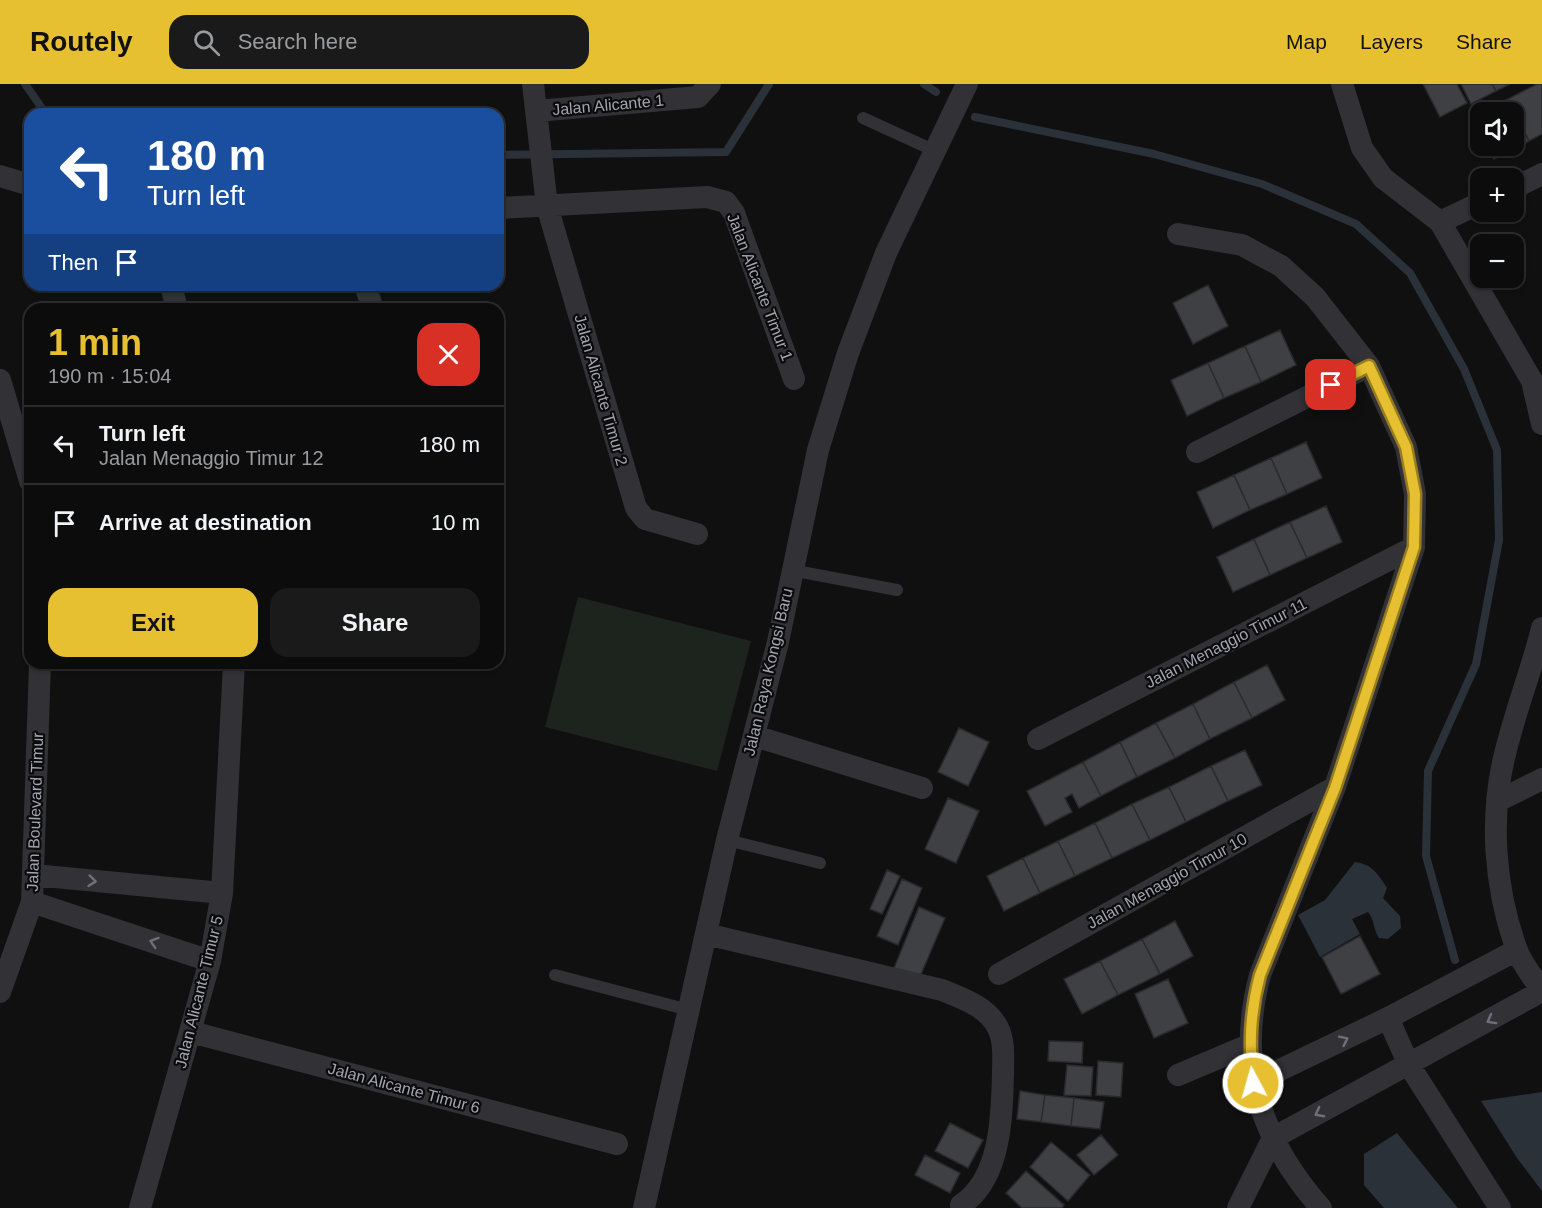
<!DOCTYPE html>
<html lang="en">
<head>
<meta charset="utf-8">
<style>
	:root { --surface:#0c0c0d; --page:#1a1a1b; --text:#f1f3f6; --muted:#9a9b9d; --line:#2c2c2e; --accent:#e7c032 }
	body { margin:0; font-family:Arial,sans-serif; background:var(--page); color:var(--text); height:100vh; display:flex; flex-direction:column; font-size:22px; white-space:nowrap }
	* { box-sizing:border-box; margin:0 }
	p { font-size:20px; color:var(--muted) }
	.icon { flex:none; width:33px; height:33px; fill:none; stroke:currentColor; stroke-width:2; stroke-linecap:round; stroke-linejoin:round }
	.map { position:relative; flex:1; overflow:hidden }
	.details { position:absolute; left:24px; top:219px; width:480px; height:366px; display:flex; flex-direction:column; background:var(--surface); border-radius:18px; box-shadow:0 2px 4px #0004,0 0 0 2px var(--line) }
	.details>* { flex:none }
	.banner { position:absolute; left:24px; top:24px; width:480px; height:183px; border-radius:18px; box-shadow:0 2px 4px #0004,0 0 0 2px var(--line); background:#1a4fa0; color:#fff; overflow:hidden }
	.controls { position:absolute; left:1470px; top:18px; display:grid; gap:12px }
	.controls a { display:grid; place-items:center; width:54px; height:54px; border-radius:12px; background:var(--surface); box-shadow:0 2px 4px #0004,0 0 0 2px var(--line); font-size:30px }
	.pin { position:absolute; display:grid; place-items:center; width:51px; height:51px; color:#fff; margin:-26px; border-radius:12px; box-shadow:0 3px 9px #0006 }
	.me { position:absolute; width:66px; margin:-33px; rotate:354deg; stroke-linejoin:round; filter:drop-shadow(0 0 4px #0008) }
	.turn { display:flex; align-items:center; gap:21px; height:126px; padding:0 24px; font-size:27px }
	.turn .icon { width:78px; height:78px; stroke-width:2.5 }
	.turn b { display:block; font-size:42px; line-height:51px }
	.then { display:flex; align-items:center; height:57px; padding:0 24px; background:#0003; gap:12px; font-size:22px }
	.round { display:grid; place-items:center; flex:none; width:63px; height:63px; border-radius:18px; background:var(--page) }
	.summary { display:flex; align-items:center; justify-content:space-between; height:102px; padding:0 24px }
	h1 { font-size:36px; font-weight:600; line-height:45px; color:var(--accent) }
	.button { display:flex; gap:12px; margin-top:auto; padding:12px 24px }
	.button a { flex:1; height:69px; border-radius:18px; background:var(--accent); color:#111; font-size:24px; font-weight:600; line-height:69px; text-align:center }
	.button a+a { background:var(--page); color:var(--text) }
	ul { padding:0; list-style:none }
	li { display:flex; align-items:center; gap:18px; height:78px; padding:0 24px; border-top:2px solid var(--line) }
	li div { flex:1 }
	li b { display:block; font-size:22px }
	li em { font-style:normal }
	header { display:flex; align-items:center; gap:36px; box-sizing:border-box; height:84px; padding:0 30px; background:var(--accent); color:#111 }
	header strong { font-size:28px }
	nav { display:flex; gap:33px; margin-inline-start:auto; font-size:21px }
	.search { width:420px; height:54px; background:var(--page); display:flex; align-items:center; gap:15px; box-sizing:border-box; padding:0 21px; border-radius:18px; color:var(--muted); font-size:22px }
	.map>svg:first-child { display:block }
	.green { fill:#1d241e }
	.water { fill:#2a3139 }
	.lines { fill:none; stroke-linecap:round; stroke-linejoin:round }
	.stream { stroke:#2a3139; stroke-width:8 }
	.building { fill:#3f4044; stroke:#2a2a2d; stroke-width:1.5 }
	.service { stroke:#313136; stroke-width:12 }
	.minor { stroke:#313136; stroke-width:22 }
	.oneway { stroke:#6f717a }
	.route-casing { stroke:#967d20; stroke-width:15 }
	.route { stroke:#e7c032; stroke-width:10 }
	.labels { text-anchor:middle; dominant-baseline:central; stroke-width:4.5; stroke-linejoin:round; paint-order:stroke }
	.street-label { font-size:16px; fill:#a2a5b1; stroke:#0b0b0c }
</style>
</head>
<body>
<header>
<strong>Routely</strong>
<div class="search"><svg class="icon" aria-label="search" viewBox="0 0 24 24"><circle cx="10" cy="10" r="6"/><path d="M15 15l6 6"/></svg>Search here</div>
<nav><a>Map</a><a>Layers</a><a>Share</a></nav>
</header>
<div class="map">
<svg width="1542" height="1124" viewBox="0 0 1542 1124">
	<rect width="100%" height="100%" fill="#101011"/>
	<path class="green" d="M578,513l173,44 -34,130 -172,-44z"/>
	<path class="water" d="M1355,778c17,2 23,12 32,26l-4,10 17,18 1,12 -13,11 -9,-1c-6,-9 -4,-17 -11,-26l-16,7 8,15 -40,23 -22,-42 27,-15z
		M1542,1008v99l-25,-33 -36,-57z
		M1397,1049l60,74 1,1h-74l-20,-23v-31z"/>
	<g class="lines">
		<path class="stream" d="M25,0l21,30
			M924,0l12,8
			M975,33l179,37 108,30 94,40 54,49 54,96 33,81 2,90 -23,124 -48,107 -2,85 29,104
			M498,71l228,-3 43,-68"/>
	</g>
	<path class="building" d="M1423,0h34l10,19 -27,14z
		M1461,0h31l4,7 -25,13z
		M1492,0h18l-14,7z
		M1537,0h5v50l-13,7 -21,-42z
		M1508,15l21,42 -35,18 -7,-13h27v-34h-33z
		M1480,29v20l-8,-16z
		M1208,201l20,41 -35,18 -20,-41z
		M1280,246l16,35 -35,17 -16,-36z
		M1245,262l16,36 -37,16 -16,-35z
		M1208,279l16,35 -37,18 -16,-36z
		M1306,358l16,36 -35,16 -16,-36z
		M1271,374l16,36 -37,16 -16,-35z
		M1234,391l16,35 -37,18 -16,-36z
		M1326,422l16,36 -35,16 -17,-36z
		M1290,438l17,36 -37,17 -16,-36z
		M1254,455l16,36 -37,17 -16,-35z
		M1267,581l18,35 -33,18 -18,-36z
		M1234,598l18,36 -42,21 -17,-35z
		M1193,620l17,35 -35,19 -19,-35z
		M1156,639l19,35 -38,19 -17,-35z
		M959,644l30,14 -21,44 -30,-14z
		M1120,658l17,35 -36,19 -18,-34z
		M1245,666l17,35 -34,16 -17,-35z
		M1083,678l18,34 -22,12 -7,-14 -7,4 7,14 -27,14 -18,-35z
		M1211,682l17,35 -42,21 -17,-35z
		M1169,703l17,35 -36,18 -18,-36z
		M948,714l31,13 -23,52 -31,-14z
		M1132,720l18,36 -38,18 -17,-35z
		M1095,739l17,35 -37,18 -17,-35z
		M1058,757l17,35 -35,17 -17,-35z
		M1023,774l17,35 -36,18 -17,-35z
		M887,786l13,6 -18,38 -12,-5z
		M902,795l20,9 -24,57 -21,-9z
		M919,823l26,11 -26,61 -25,-11z
		M1175,837l18,35 -33,18 -18,-35z
		M1360,852l20,38 -39,20 -19,-37z
		M1142,855l18,35 -42,21 -18,-34z
		M1100,877l18,34 -36,19 -18,-35z
		M1168,895l20,44 -34,15 -19,-44z
		M1049,957l34,1 -1,21 -34,-2z
		M1098,977l25,2 -2,34 -25,-2z
		M1067,981l26,2 -2,29 -27,-1z
		M1020,1007l25,4 -4,27 -24,-3z
		M1045,1011l29,3 -3,28 -30,-4z
		M1074,1014l30,4 -4,27 -29,-3z
		M950,1039l33,17 -15,28 -33,-17z
		M1101,1051l17,20 -24,20 -17,-20z
		M1051,1058l39,33 -22,26 -38,-34z
		M925,1071l35,18 -10,20 -35,-18z
		M1026,1087l38,34 -2,3h-40l-16,-15z"/>
	<g class="lines">
		<path class="service" d="M863,34l70,32
			M791,486l106,20
			M727,756l93,23
			M555,891l134,35"/>
		<path class="minor" d="M533,0l14,122 89,302 9,11 52,15
			M1342,0l20,64 21,30 57,44 92,159 10,43
			M536,27l162,-14 12,-13
			M0,92l30,9
			M1514,104l28,-14
			M498,124l209,-11 19,5 8,11 60,166
			M1440,138l40,-19
			M1178,150l64,11 39,21 34,31 54,69 37,81 9,47 -1,53 -79,240 -75,188c-24,90 0,164 61,233
			M171,201l6,24
			M365,201l8,24
			M0,296l30,101
			M1197,368l172,-86
			M755,652l167,52
			M1038,655l376,-192
			M1498,717l44,-22
			M34,791l188,18
			M32,818l178,59
			M706,850l236,56c20,8 46,17 56,38 7,14 5,31 5,45 -1,43 -2,106 -42,132
			M999,890l336,-187
			M1542,907c-8,-13 -21,-28 -26,-43 -22,-63 -27,-133 -10,-198 10,-41 26,-81 36,-122
			M0,908l32,-90 8,-239
			M1388,934l21,47 91,143
			M191,948l426,112
			M1178,991l71,-30
			M1253,999l135,-65 129,-68
			M140,1124l70,-247 12,-68 12,-230
			M644,1124l83,-368 51,-198 40,-192 30,-97 38,-100 81,-169
			M1238,1124l35,-70 269,-147"/>
	</g>
	<defs><path id="oneway-chevron" d="M-2-3.5L2.5 0L-2 3.5" fill="none" stroke-width="1.6" stroke-linecap="round" stroke-linejoin="round" transform="scale(1.5)"/></defs>
	<g class="oneway">
		<use href="#oneway-chevron" transform="translate(92 797) rotate(6)"/>
		<use href="#oneway-chevron" transform="translate(154 858) rotate(-162)"/>
		<use href="#oneway-chevron" transform="translate(1491 936) rotate(151)"/>
		<use href="#oneway-chevron" transform="translate(1344 956) rotate(-26)"/>
		<use href="#oneway-chevron" transform="translate(1319 1029) rotate(152)"/>
	</g>
	<g class="lines">
		<defs>
			<path id="route" d="M1253,999c-4,-38 -3,-71 7,-108l75,-187 79,-241 1,-53 -9,-47 -37,-81 -38,19"/>
		</defs>
		<use href="#route" class="route-casing"/>
		<use href="#route" class="route"/>
	</g>
	<g class="labels">
		<g class="street-label">
			<text transform="translate(608 21) rotate(-5)">Jalan Alicante 1</text>
			<text transform="translate(760 203) rotate(69)">Jalan Alicante Timur 1</text>
			<text transform="translate(601 306) rotate(74)">Jalan Alicante Timur 2</text>
			<text transform="translate(1226 559) rotate(-27)">Jalan Menaggio Timur 11</text>
			<text transform="translate(768 588) rotate(-77)">Jalan Raya Kongsi Baru</text>
			<text transform="translate(35 728) rotate(-88)">Jalan Boulevard Timur</text>
			<text transform="translate(1167 797) rotate(-29)">Jalan Menaggio Timur 10</text>
			<text transform="translate(199 908) rotate(-76)">Jalan Alicante Timur 5</text>
			<text transform="translate(404 1004) rotate(15)">Jalan Alicante Timur 6</text>
		</g>
	</g>
</svg>
<div class="controls">
<a><svg class="icon" aria-label="sound" viewBox="0 0 24 24"><path d="M4 9h4l5-4v14l-5-4H4zM17 9q2 3 0 6"/></svg></a>
<a>+</a>
<a>−</a>
</div>
<div class="pin" style="left:1331px;top:301px;background:#d93025"><svg class="icon" aria-label="arrive" viewBox="0 0 24 24"><path d="M6 21V4h12l-3 4 3 4H6"/></svg></div>
<svg class="me" style="left:1253px;top:999px" viewBox="-20 -20 40 40"><circle r="17" fill="#e7c032" stroke="#fff" stroke-width="3"/><path d="M0-11L8 9 0 5-8 9z" fill="#fff"/></svg>
<div class="banner">
<div class="turn"><svg class="icon" aria-label="left" viewBox="0 0 24 24"><path d="M17 20v-9H6M10 6l-5 5 5 5"/></svg><div><b>180 m</b>Turn left</div></div>
<div class="then">Then<svg class="icon" aria-label="arrive" viewBox="0 0 24 24"><path d="M6 21V4h12l-3 4 3 4H6"/></svg></div>
</div>
<section class="details">
<div class="summary"><div><h1>1 min</h1><p>190 m · 15:04</p></div><a class="round" style="background:#d93025;color:#fff"><svg class="icon" aria-label="close" viewBox="0 0 24 24"><path d="M6 6l12 12M18 6L6 18"/></svg></a></div>
<ul>
<li><svg class="icon" aria-label="left" viewBox="0 0 24 24"><path d="M17 20v-9H6M10 6l-5 5 5 5"/></svg><div><b>Turn left</b><p>Jalan Menaggio Timur 12</p></div><em>180 m</em></li>
<li><svg class="icon" aria-label="arrive" viewBox="0 0 24 24"><path d="M6 21V4h12l-3 4 3 4H6"/></svg><div><b>Arrive at destination</b></div><em>10 m</em></li>
</ul>
<div class="button"><a>Exit</a><a>Share</a></div>
</section>
</div>
</body>
</html>
